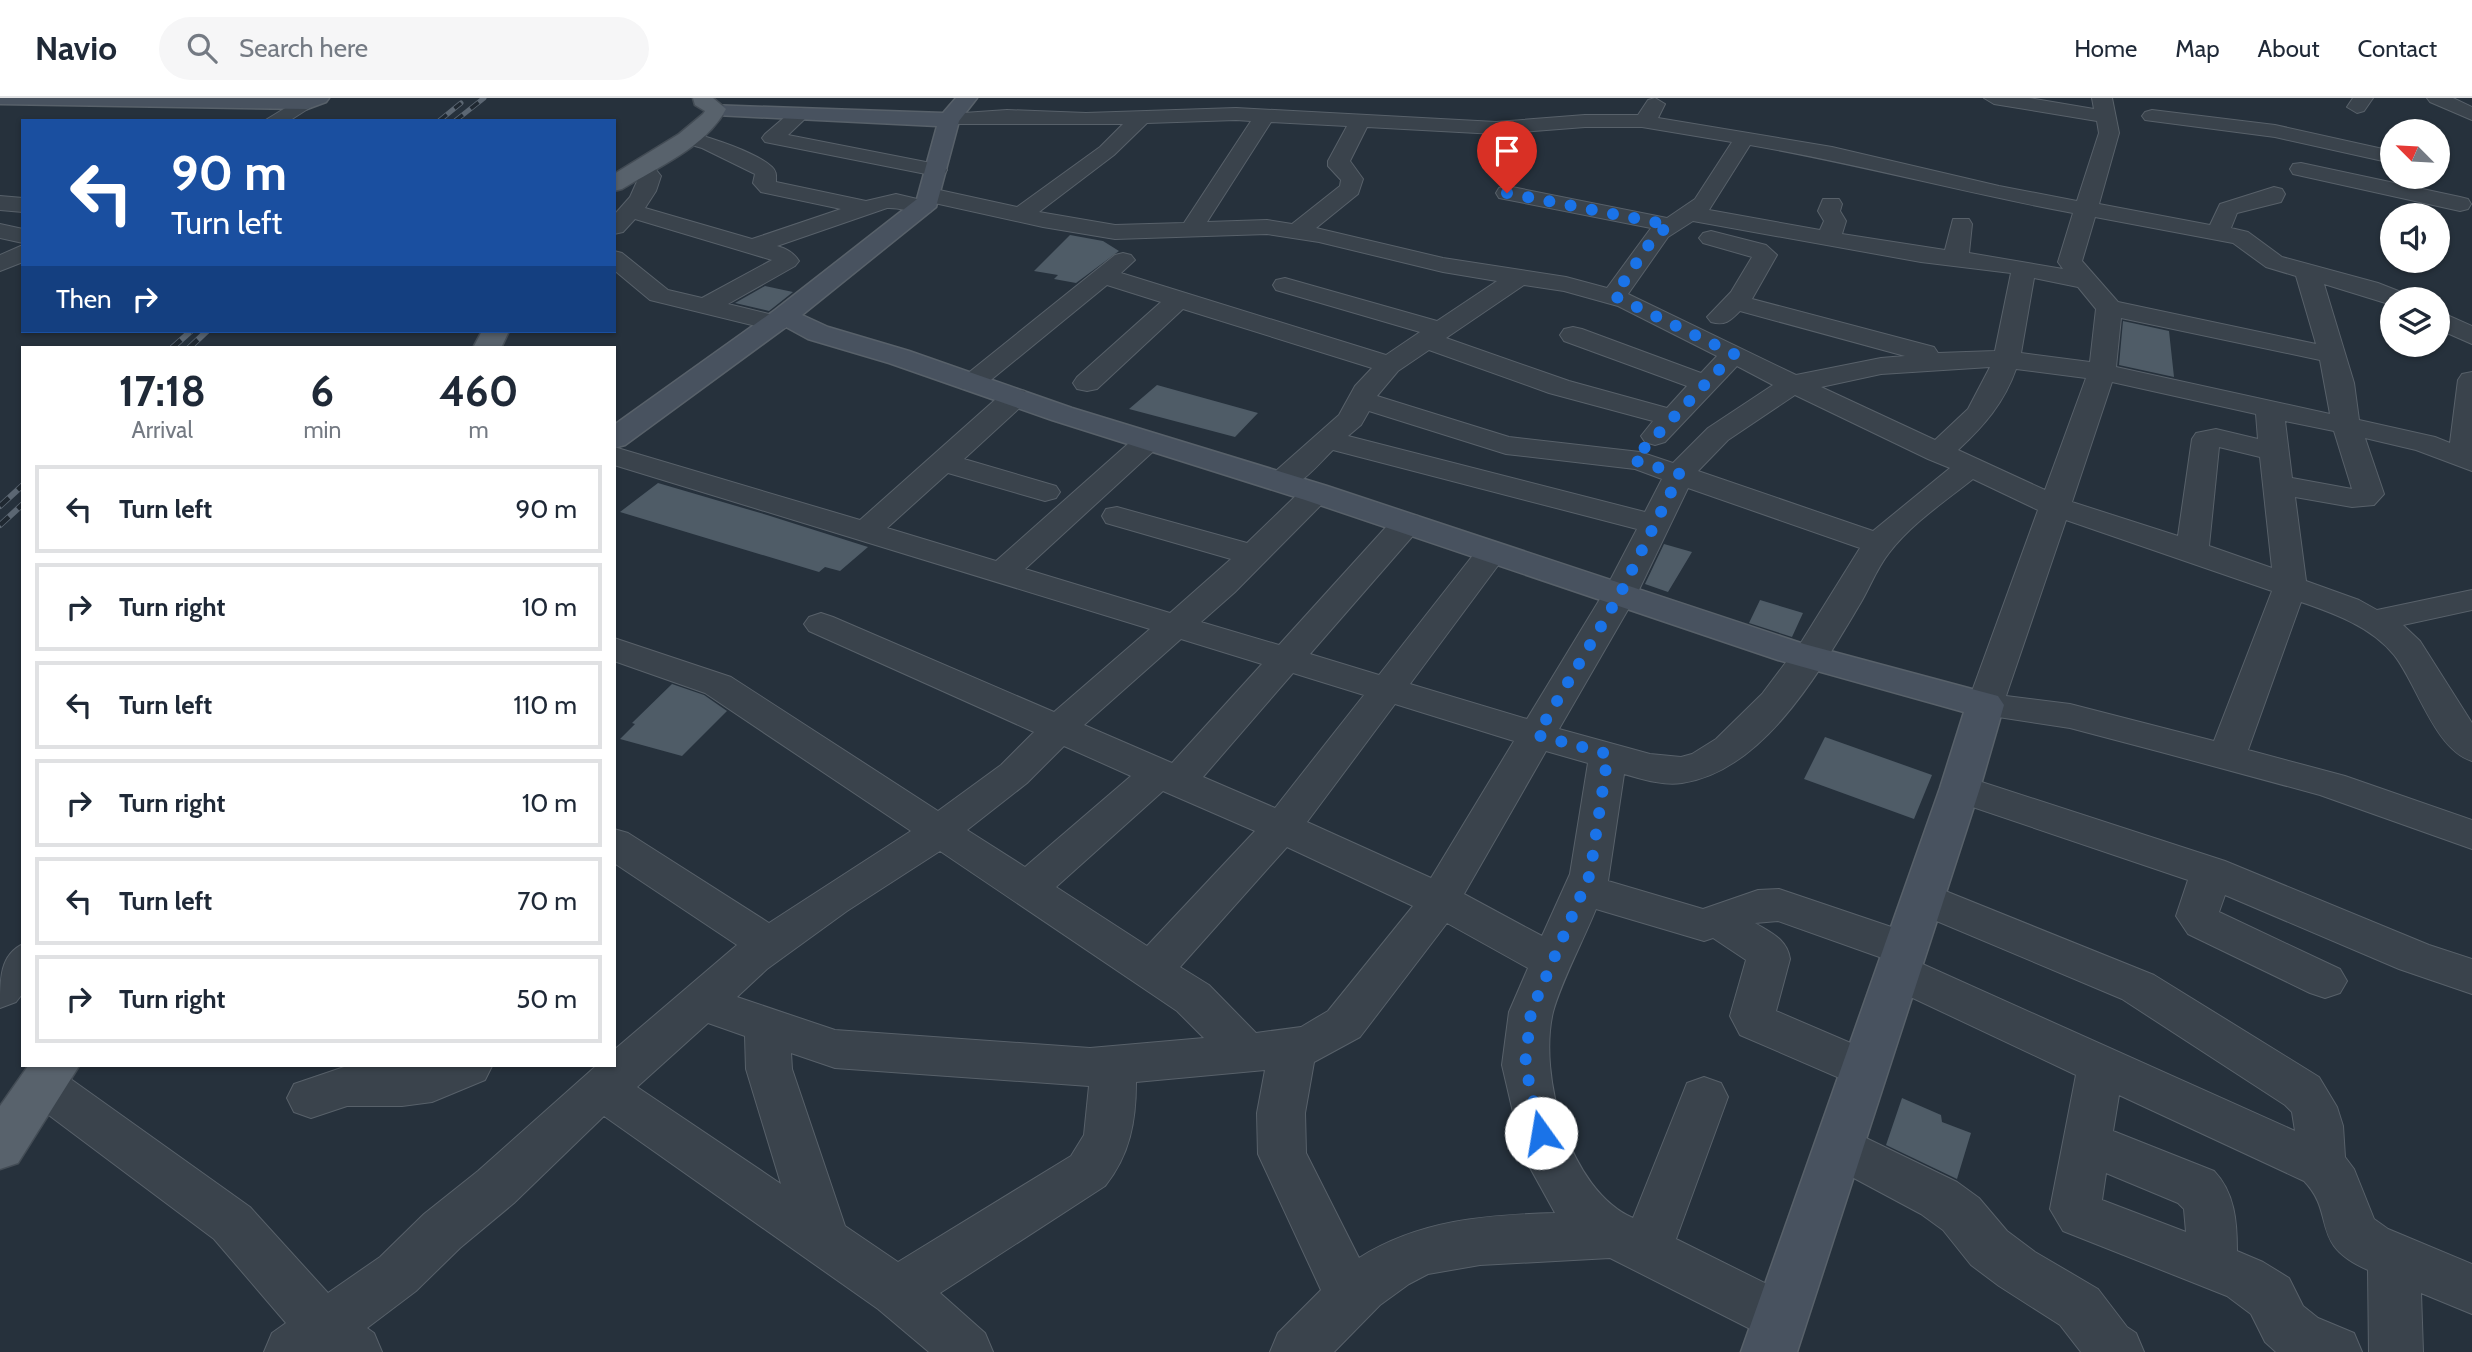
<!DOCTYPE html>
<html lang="en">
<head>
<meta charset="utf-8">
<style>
	:root { --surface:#fff; --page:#f6f6f7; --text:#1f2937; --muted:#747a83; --line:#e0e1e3 }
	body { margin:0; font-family:Cabin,sans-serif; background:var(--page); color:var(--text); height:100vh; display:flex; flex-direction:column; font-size:26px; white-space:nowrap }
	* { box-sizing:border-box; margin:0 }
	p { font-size:23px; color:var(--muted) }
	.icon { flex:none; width:38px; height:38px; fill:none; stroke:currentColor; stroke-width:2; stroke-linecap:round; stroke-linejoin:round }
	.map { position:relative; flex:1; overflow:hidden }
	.side { position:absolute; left:21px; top:248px; width:595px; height:721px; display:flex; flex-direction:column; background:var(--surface); border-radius:0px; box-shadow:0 2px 5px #0004 }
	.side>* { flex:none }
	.top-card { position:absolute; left:21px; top:21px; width:595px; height:214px; border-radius:0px; box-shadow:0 2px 5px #0004; background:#1a4fa0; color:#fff; overflow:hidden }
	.needle { width:46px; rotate:294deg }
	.controls { position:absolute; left:2380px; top:21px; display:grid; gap:14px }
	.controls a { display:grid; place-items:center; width:70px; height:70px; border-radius:50%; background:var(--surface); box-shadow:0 2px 5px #0004; font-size:35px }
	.pin { position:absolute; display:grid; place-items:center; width:60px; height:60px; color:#fff; margin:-72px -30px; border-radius:50% 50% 50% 0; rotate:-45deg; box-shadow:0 0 7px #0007 }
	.pin .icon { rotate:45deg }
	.me { position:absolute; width:77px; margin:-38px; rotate:347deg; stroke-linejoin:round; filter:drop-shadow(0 0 5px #0008) }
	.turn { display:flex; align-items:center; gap:24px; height:147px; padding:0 35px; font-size:32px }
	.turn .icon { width:91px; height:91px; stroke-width:2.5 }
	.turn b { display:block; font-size:49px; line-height:60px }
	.then { display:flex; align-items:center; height:66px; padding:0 35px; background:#0003; gap:14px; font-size:26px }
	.eta { display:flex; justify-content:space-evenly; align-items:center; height:119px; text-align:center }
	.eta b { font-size:42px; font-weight:700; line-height:49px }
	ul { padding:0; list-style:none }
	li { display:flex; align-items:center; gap:21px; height:88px; margin:0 14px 10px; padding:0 21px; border:4px solid var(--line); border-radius:0px }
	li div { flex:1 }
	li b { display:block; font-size:26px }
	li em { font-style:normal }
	header { display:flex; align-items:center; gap:42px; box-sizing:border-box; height:98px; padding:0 35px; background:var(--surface); border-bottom:2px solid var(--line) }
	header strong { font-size:33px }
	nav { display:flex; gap:38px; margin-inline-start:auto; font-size:24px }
	.search { width:490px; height:63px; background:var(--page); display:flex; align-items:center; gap:18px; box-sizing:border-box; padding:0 24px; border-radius:38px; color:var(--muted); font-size:26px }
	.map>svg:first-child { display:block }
	.building { fill:#4f5c67 }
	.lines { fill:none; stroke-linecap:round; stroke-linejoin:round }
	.street-casing { stroke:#58616a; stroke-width:2 }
	.secondary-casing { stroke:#58616a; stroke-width:3 }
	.primary-casing { stroke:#434c55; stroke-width:3 }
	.street { fill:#3a434c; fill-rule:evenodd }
	.secondary { fill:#48525f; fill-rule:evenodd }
	.primary { fill:#58626c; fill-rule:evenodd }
	.rail-far1-casing { stroke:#5c6773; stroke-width:5 }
	.rail-casing { stroke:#5c6773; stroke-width:6 }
	.rail-far1 { stroke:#1f2831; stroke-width:3.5; stroke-dasharray:10; stroke-linecap:butt }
	.rail { stroke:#1f2831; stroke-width:4.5; stroke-dasharray:12; stroke-linecap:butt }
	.route { stroke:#1a73e8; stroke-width:12; stroke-dasharray:0 21.6 }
</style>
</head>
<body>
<header>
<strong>Navio</strong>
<div class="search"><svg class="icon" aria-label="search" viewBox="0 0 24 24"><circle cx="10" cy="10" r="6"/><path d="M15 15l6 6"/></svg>Search here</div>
<nav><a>Home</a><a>Map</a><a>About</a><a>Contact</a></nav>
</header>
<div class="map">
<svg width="2472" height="1254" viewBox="0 0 2472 1254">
	<rect width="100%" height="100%" fill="#26313c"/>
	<path class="building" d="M1070,137l33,6 16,10 -43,32 -22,-4 4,-4 -24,-4z
		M765,188l28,6 -24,19 -34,-8z
		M2123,223l46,10 5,46 -55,-12z
		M1157,287l101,28 -23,24 -106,-28z
		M658,385l109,32 101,32 -28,24 -15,-4 -6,5 -199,-60z
		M1664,446l28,8 -24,40 -23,-8z
		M1760,502l43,13 -11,24 -43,-14z
		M672,586l32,11 23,16 -45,45 -62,-17 15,-15 -3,-1z
		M1825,639l107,38 -18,44 -110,-40z
		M1902,1000l39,17 1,7 29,11 -14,46 -71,-34z"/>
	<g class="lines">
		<defs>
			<path id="street" d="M1655,0l10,6 -7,14 174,29 167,39 78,15 22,-68 -2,-12 -103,-17 -10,-6h45l65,11 -2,-11h20l7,35 -20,71 111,21 10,-21 54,-17 8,2 3,5 -4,8 -44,11 -6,15 17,4 34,25 96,26 28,11 3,5h-17v6l-68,-21 30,99 5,37 76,17 15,6 8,-63 4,-6 10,-2v99l-56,-21 -51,-12 19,56 -10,11 -22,2 -57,-10 11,84 53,19 18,10 95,-20v20l-69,15 17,16 52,82v38c-37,-11 -55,-77 -78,-106 -22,-28 -61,-42 -93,-53l-53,148 97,26 127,44v29l-152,-54 -159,-43 -91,-24 -98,-15 -5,-8 71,-195 -65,-31c-29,23 -62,45 -84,74 -12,15 -19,34 -29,51 -39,65 -96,167 -178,179 -19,3 -40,-4 -58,-9l-16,107 95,28 55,-19 21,-1 142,48 6,12 -9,13 377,169 -3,-19 -7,-7 -163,-106 -214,-90 -6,-11 6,-11 15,-5 231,93 165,102 18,30 6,19 2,31 9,12 20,50 14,10 84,35v50l-51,-21 2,59h-54l-1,-82c-60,-26 -31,-55 -64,-89l-185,-86 -6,36 101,40c21,22 23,51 23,80l26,11 26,16 14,28 15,12 36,15 8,19h-86l-11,-10 -14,-28 -24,-18 -164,-65 -13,-22 26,-134 -193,-91 -7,-12 9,-13 -107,-38 -23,2c16,10 32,16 35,36l-14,52 105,45 7,14 -7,14 -16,5 -125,-54 -10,-19 16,-56 -33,-22 -9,3 -108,-32c-12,30 -35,73 -43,103 -15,63 16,178 80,206l54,-135 17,-6 17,6 7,14 -52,142 123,61 8,18 -8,18 -19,8 -170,-86 -130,7 -52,9 -19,10 -29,21 -46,47h-64l8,-19 43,-43 -63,-136 -1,-41 8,-43 -129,12c0,39 -6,73 -31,104l-165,107 45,40 8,19h-64l-51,-43 -274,-193 -90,87 -54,45 -44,43 -49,37 7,5 8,19h-118l8,-19 14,-10 -72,-84 -188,-141 -7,-14 7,-14 12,-4 20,4 192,137 78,86 52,-36 44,-43 54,-43 118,-105h18v-16l123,-105 -123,-82v-34l14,4 141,90 142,-92 -206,-138 -91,-32v-23l117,39 207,134 63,-46 33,-33 -225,-101 -5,-7 5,-7 12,-4 12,4 221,95 96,-83 -536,-164v-18l246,73 145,-129 10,-2 10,2 4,6 -4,6 -61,56 92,27 4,6 -4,6 -11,3 -97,-28 -61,55 109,33 142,-126 10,-3 10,3 4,6 -4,6 -133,122 145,44 61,-54 -125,-36 -4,-7 4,-7 11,-2 130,36 58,-56 11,-3 11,3 4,6 -4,6 -92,93 -34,30 78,23 117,-129 11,-2 11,2 5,7 -5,7 -108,124 69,21 102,-130 11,-3 11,3 5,7 -98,132 117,35 76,-125 34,-65 -304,-79c-17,16 -37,45 -63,38l-4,-6 4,-6 69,-61 16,-29 17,-18 -189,-59 -86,80 -10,2 -10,-2 -4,-6 4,-6 84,-75 -54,-17 -126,103 -10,2 -10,-2 -4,-6 158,-127 8,-2 8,2 4,5 -14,13 265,82 34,-23 -144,-42 -3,-5 3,-5 9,-2 152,43 60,-40 -54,-9 -124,-30 -52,-8 -152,5 -72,-12 -113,-25 -8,-2 -3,-5 3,-5 8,-2 87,19 83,-60 23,-23h-181l-3,-4 3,-4 7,-2 58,-4 79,3 150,-5 260,14 89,-7h53l10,-15zM1236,22l15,1 -67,102 -69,2 -76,-13 75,-57 33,-32zM1271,24l76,4 -19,35v5l13,14 -1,6 -48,38 -25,-4 -60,2zM1367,29l129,7 89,-7h57l90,15 -37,57 -28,19 -160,-32 -8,2 -3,5 3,5 152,30 -44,60 -41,-11 -123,-19 -127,-30 42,-34 5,-15 -13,-18zM1750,47c109,19 215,48 323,68l-15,49 5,7 -94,-16 3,-29 -3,-5h-16l-8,31 -103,-16 4,-13 -6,-10 2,-7 -3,-5h-16l-5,12 6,10 -4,9 -111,-20zM2095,119l138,26 33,24 30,9 20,68 -198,-42 -36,-41zM1693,123l228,41 90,11 -16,78 -57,2 -4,-6 -182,-48 25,-44 -11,-10 -55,-14 -8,2 -4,5 4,5 49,14 -21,35 -24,25 4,5c14,4 19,-1 29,-11l165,45 -24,2 -85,17 -168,-81 40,-57zM2034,180l44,9 18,22 -6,53 -69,-9zM1524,187l40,6 54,15 99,50 -16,17 -119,-44 -9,-2 -9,2 -4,6 4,6 123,45 -20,22 -98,-27 -123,-43zM2121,220l199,42 10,54 -214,-47zM1429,252l120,43 104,28 -12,15 4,6 10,3 10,-3 72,-76 36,19 -65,43 -35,35 -33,-11 -131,-15 -132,-41 21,-25zM1990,269l-22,42 -33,31 -114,-53 60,-13zM2016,271l70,9 -41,112 -87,-40c26,-24 46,-47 58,-81zM2112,284l144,32 2,25 -42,-10 -20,4 -4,6 -14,97 -106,-34zM1795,297l133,64 22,9 -77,63 -175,-60 30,-31zM1369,313l137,43 129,15 27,10 -17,33 -297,-76 13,-11zM2285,323l49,10 18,58 -60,-11zM2219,349l41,10 12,111 -63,-22zM1688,390l172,60 -58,93 -40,53 -46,45 -24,15 -11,3 -31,-3 -91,-25 78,-135zM2066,422l206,71 -58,150 -144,-37 -64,-8zM1181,541l81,25 -90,99 -88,-38zM1293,575l71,22 -89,113 -72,-31zM1395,606l119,37 -83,137 -124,-56zM1064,648l67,30 -106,91 -58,-37 60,-47zM1546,653l42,12 -18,111 -28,62 -78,-42zM1163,693l92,40 -108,115 -91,-59zM1287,749l126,59 -85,105 -27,16 -45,6 -47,-48 -29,-18zM940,753l237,160 27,27 -114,10 -255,-18 -98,-33 30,-28 80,-58zM1447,825l81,45 -19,44 -7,53 21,90 32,58c-69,2 -136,7 -196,45l-53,-105 -1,-40 9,-51 46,-25zM708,925l37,13 1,33 35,115 -144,-97zM791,955l44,15 254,18 -5,49 -13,21 -173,106 -53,-36 -53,-157zM2106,1075l72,30 6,6 2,23 -84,-32z
				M2353,0h20l-9,13 -7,2 -10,-6z
				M2427,0h26l19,9v13l-42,-18z
				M300,1l11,-1 6,5 -28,18h-25z
				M800,10l7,2 3,4 -22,21 148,29 8,1 3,5 -3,5 -8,1 -171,-34 -3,-4 3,-4 28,-24z
				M2152,12l123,15 117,26v12l-117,-26 -130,-17 -3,-4 3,-4z
				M688,34c21,5 68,20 84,35 5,5 4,9 4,15l90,19 30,-7 34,8 3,5 -3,5c-14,3 -28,-5 -43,-4l-110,38c10,3 16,6 22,15l-4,5 -67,38 57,14 4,5 -4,5 -9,3 -126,-31 -36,-30v-19l8,2 46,37 34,8 70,-38 -137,-41 -12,13 -9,2v-19l16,-18 9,-20 -8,-10 3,-5h16l11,14 -5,15 -11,17 107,31 89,-30 -80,-17 -8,-9 2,-9 -53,-26 -21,-6 -3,-4 3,-4z
				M2301,65l159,34 8,2 3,5 -3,5 -8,2 -167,-37 -3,-5 3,-5z
				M0,98l23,2v14l-23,-2z
				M0,126l23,5v14l-23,-5z
				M23,147v17l-23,9v-16z
				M2438,213l34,15v18l-34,-15z
				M1960,677l265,86 204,84 43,14v35l-73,-25 -174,-74 -6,17 121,57 7,12 -7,12 -15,5 -15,-5 -122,-59 -12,-18 12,-36 -242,-82 -5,-10 5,-10z
				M23,846v49l-7,9 -16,6c0,-30 0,-53 23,-64z
				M347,968h145l-7,14 -53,22 -30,4h-55l-36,12 -17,-6 -7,-14 7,-14z
				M1839,1027l118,57 22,16 28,33 28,21 63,37 29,38 9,6 8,19h-63l-21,-27 -61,-39 -28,-21 -28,-35 -22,-16 -99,-53 -7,-15 7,-15z"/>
			<path id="secondary" d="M0,0h329l-3,4 -19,7 -307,-5z
				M956,0h21l-18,23 -23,86 -134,108 26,12 81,24 163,57 255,78 477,158 194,52 6,9 -24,83 -183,564h-56l199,-564 24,-76 -186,-52 -473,-160 -253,-80 -163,-57 -81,-24 -22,-12 -161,118 -11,3v-23l161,-115 142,-111 20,-73 -221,-11 -7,-2 -3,-4 3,-4 234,8z"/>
			<path id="primary" d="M693,0h20l13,11c-20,38 -68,58 -104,80l-8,2v-17l65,-40 24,-20 2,-3 -10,-6z
				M482,233h27l-8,17h-28z
				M28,968h51l-61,97 -18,6v-63z"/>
		</defs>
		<use href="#street" class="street-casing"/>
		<use href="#secondary" class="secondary-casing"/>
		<use href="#primary" class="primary-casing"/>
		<use href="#street" class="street"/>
		<use href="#secondary" class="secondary"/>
		<use href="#primary" class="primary"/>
		<defs>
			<path id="rail-far1" d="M439,23l22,-18
				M455,23l29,-23"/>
			<path id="rail" d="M172,250l19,-17
				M189,250l18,-17
				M0,408l23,-21
				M0,427l23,-21"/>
		</defs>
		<use href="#rail-far1" class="rail-far1-casing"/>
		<use href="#rail" class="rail-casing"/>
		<use href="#rail-far1" class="rail-far1"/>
		<use href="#rail" class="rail"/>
	</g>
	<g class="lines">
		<path class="route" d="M1507,95l162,32 -17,15 -38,56 120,58 -101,106 47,14 -60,120 -83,141 71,19 -18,120 -59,138 -6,53 16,68"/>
	</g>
</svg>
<div class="controls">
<a><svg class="needle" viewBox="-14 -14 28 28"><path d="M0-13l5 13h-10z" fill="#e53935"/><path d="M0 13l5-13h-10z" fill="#747a83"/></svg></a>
<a><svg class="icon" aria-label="sound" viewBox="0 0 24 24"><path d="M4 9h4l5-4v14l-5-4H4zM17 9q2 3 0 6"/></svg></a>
<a><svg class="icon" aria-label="layers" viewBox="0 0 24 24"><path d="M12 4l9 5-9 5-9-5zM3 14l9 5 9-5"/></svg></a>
</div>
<div class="pin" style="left:1507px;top:95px;background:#d93025"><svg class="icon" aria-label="arrive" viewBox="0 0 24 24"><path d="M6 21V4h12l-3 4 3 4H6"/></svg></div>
<svg class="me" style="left:1541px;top:1035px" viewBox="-20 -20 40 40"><circle r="19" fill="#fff"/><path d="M0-13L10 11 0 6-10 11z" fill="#1a73e8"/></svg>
<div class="top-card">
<div class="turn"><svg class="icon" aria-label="left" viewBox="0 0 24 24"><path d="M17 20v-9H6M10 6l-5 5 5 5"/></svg><div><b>90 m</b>Turn left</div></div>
<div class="then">Then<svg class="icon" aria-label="right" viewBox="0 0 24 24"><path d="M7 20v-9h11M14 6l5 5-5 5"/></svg></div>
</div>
<section class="side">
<div class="eta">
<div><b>17:18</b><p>Arrival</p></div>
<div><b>6</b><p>min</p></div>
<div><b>460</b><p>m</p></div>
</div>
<ul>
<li><svg class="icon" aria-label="left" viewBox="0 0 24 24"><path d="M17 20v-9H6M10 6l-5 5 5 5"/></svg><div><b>Turn left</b></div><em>90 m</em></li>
<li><svg class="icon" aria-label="right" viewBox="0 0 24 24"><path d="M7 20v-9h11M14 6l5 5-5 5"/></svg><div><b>Turn right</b></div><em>10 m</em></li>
<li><svg class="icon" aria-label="left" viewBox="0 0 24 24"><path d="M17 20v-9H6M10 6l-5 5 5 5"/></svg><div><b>Turn left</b></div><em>110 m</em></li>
<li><svg class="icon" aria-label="right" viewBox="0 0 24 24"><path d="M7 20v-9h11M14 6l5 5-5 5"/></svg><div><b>Turn right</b></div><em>10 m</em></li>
<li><svg class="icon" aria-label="left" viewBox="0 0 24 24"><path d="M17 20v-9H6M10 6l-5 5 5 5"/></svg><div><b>Turn left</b></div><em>70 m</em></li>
<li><svg class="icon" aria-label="right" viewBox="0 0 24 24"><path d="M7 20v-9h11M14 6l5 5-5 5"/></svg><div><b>Turn right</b></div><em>50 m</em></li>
</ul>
</section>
</div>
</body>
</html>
